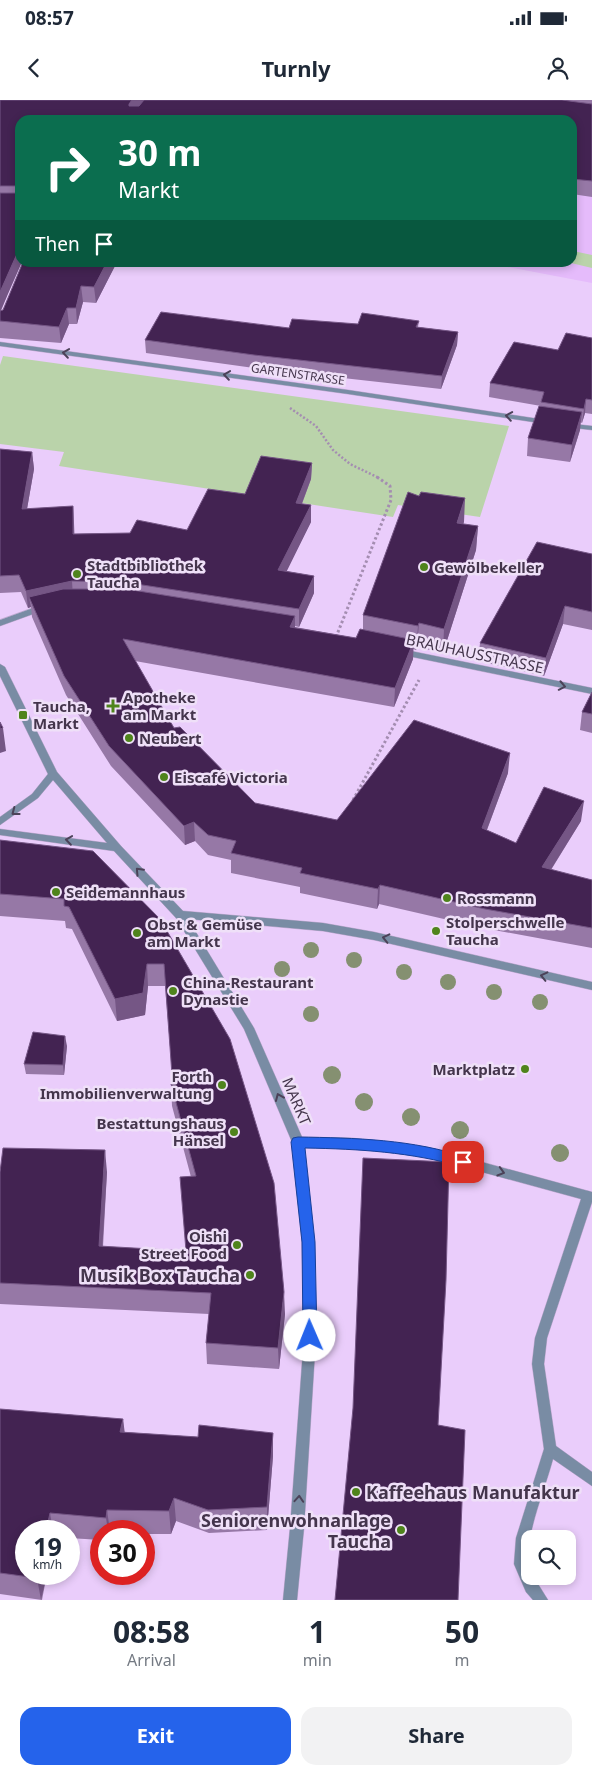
<!DOCTYPE html>
<html lang="en">
<head>
<meta charset="utf-8">
<style>
	:root { --surface:#fff; --page:#f2f2f3; --text:#1f2937; --muted:#747a83; --accent:#2563eb }
	body { margin:0; font-family:"Noto Sans",sans-serif; background:var(--page); color:var(--text); height:100vh; display:flex; flex-direction:column; font-size:19px; white-space:nowrap }
	* { box-sizing:border-box; margin:0 }
	p { font-size:16px; color:var(--muted) }
	.icon { flex:none; width:28px; height:28px; fill:none; stroke:currentColor; stroke-width:2; stroke-linecap:round; stroke-linejoin:round }
	.map { position:relative; height:1500px; overflow:hidden }
	.side { display:flex; flex-direction:column; background:var(--surface); flex:1 }
	.side>* { flex:none }
	.top-card { position:absolute; left:15px; top:15px; width:562px; height:152px; border-radius:15px; box-shadow:0 2px 8px #0003; background:#0b6e4f; color:#fff; overflow:hidden }
	.fabs { position:absolute; left:521px; top:1430px; display:grid; gap:10px }
	.fabs a { display:grid; place-items:center; width:55px; height:55px; border-radius:10px; background:var(--surface); box-shadow:0 2px 8px #0003; font-size:25px }
	.speed { position:absolute; left:15px; top:1420px; display:flex; gap:10px; font-size:25px; font-weight:700; text-align:center }
	.speed>* { display:grid; place-content:center; width:65px; height:65px; border-radius:50%; background:var(--surface); box-shadow:0 2px 8px #0003; line-height:1 }
	.speed small { font-size:12px; font-weight:400 }
	.speed .limit { border:8px solid #d22; background:#fff; color:#111 }
	.pin { position:absolute; display:grid; place-items:center; width:42px; height:42px; color:#fff; margin:-21px; border-radius:10px; box-shadow:0 2px 8px #0006 }
	.me { position:absolute; width:55px; margin:-28px; rotate:359deg; stroke-linejoin:round; filter:drop-shadow(0 0 4px #0008) }
	.turn { display:flex; align-items:center; gap:18px; height:105px; padding:0 20px; font-size:22px }
	.turn .icon { width:65px; height:65px; stroke-width:2.5 }
	.turn b { display:block; font-size:35px; line-height:42px }
	.then { display:flex; align-items:center; height:48px; padding:0 20px; background:#0003; gap:10px; font-size:19px }
	.eta { display:flex; justify-content:space-evenly; align-items:center; height:85px; text-align:center }
	.eta b { font-size:30px; font-weight:700; line-height:35px }
	.cta { display:flex; gap:10px; margin-top:auto; padding:10px 20px }
	.cta a { flex:1; height:58px; border-radius:15px; background:var(--accent); color:#fff; font-size:20px; font-weight:700; line-height:58px; text-align:center }
	.cta a+a { background:var(--page); color:var(--text) }
	.status { display:flex; justify-content:space-between; align-items:center; height:35px; padding:0 25px; background:var(--surface); direction:ltr }
	.status svg { height:14px; fill:currentColor }
	header { display:flex; justify-content:space-between; align-items:center; height:65px; padding:0 20px; background:var(--surface); font-size:22px; font-weight:700 }
	.map>svg:first-child { display:block }
	.built { fill:#e5bbfb }
	.green { fill:#bad3aa }
	.lines { fill:none; stroke-linecap:round; stroke-linejoin:round }
	.lane-casing { stroke:#c5acd4; stroke-width:1 }
	.street-casing { stroke:#c5acd4; stroke-width:1 }
	.path-far1 { stroke:#a48db1; stroke-width:2.5; stroke-dasharray:2 2; stroke-linecap:butt }
	.path { stroke:#a48db1; stroke-width:3; stroke-dasharray:2.5 2.5; stroke-linecap:butt }
	.lane { fill:#798ca4; fill-rule:evenodd }
	.street { fill:#798ca4; fill-rule:evenodd }
	.tree { fill:#859071 }
	.wall { fill:#9678a6 }
	.shaded-wall { fill:#755685 }
	.building { fill:#432352; stroke:#755685 }
	.oneway { stroke:#4c4259 }
	.route { fill:#2563eb; stroke:#184099 }
	.poi-dot { fill:#4f841c; stroke:#efe0f8; stroke-width:2 }
	.labels { text-anchor:middle; dominant-baseline:central; stroke-width:5; stroke-linejoin:round; paint-order:stroke }
	.far-street-label { font-size:12px; fill:#44354c; stroke:#efe0f8 }
	.poi-label { font-size:15px; font-weight:bold; fill:#44354c; stroke:#efe0f8; text-anchor:start }
	.street-label { font-size:15px; fill:#44354c; stroke:#efe0f8 }
	.near-poi-label { font-size:18px; font-weight:bold; fill:#44354c; stroke:#efe0f8; text-anchor:end }
</style>
</head>
<body>
<div class="status"><b>08:57</b><svg viewBox="0 0 49 12"><path d="M0 12V9h3v3zM5 12V6h3v6zM10 12V3h3v9zM15 12V0h3v12zM26 1h20v11H26zM47 4h2v5h-2z"/></svg></div>
<header><svg class="icon" aria-label="back" viewBox="0 0 24 24"><path d="M15 5l-7 7 7 7"/></svg>Turnly<svg class="icon" aria-label="person" viewBox="0 0 24 24"><circle cx="12" cy="8" r="4"/><path d="M4 21q1-7 8-7t8 7"/></svg></header>
<div class="map">
<svg width="592" height="1500" viewBox="0 0 592 1500">
	<rect width="100%" height="100%" fill="#eacdfb"/>
	<path class="built" d="M573,25l19,2v156l-105,-20 85,-1z"/>
	<path class="green" d="M573,151l19,4v13l-21,-5z
		M3,256l506,70 -29,91 -82,-12 -5,12 -334,-51 5,-14 -64,-8v-79z"/>
	<g class="lines">
		<defs>
			<path id="lane" d="M588,1091l4,2v9l-45,136 -3,26 12,82 36,26v14l-39,-27c-7,26 -18,52 -23,79 -3,14 0,25 0,38h3l15,24h-15l-7,-8 -12,-28 2,-26 28,-89 -12,-85 3,-26 47,-142 2,-3z"/>
			<path id="street" d="M0,242l348,48 198,30 4,2 -4,2 -198,-30 -348,-48z
				M565,323l27,3v4l-27,-3z
				M44,504l3,1 1,2 -1,2 -47,17v-6z
				M401,549l191,39v6l-194,-40 -2,-2 2,-2z
				M0,564l5,3 52,105 64,74 62,65 140,12 51,9 218,50v8l-218,-50 -51,-9 -135,-12 66,109 48,109 50,1 75,9 165,45v10l-165,-45 -75,-9 -48,-1 10,95 2,94 -12,192 -7,72h-14l7,-72 14,-192 -2,-94 -10,-100 -48,-113 -68,-111 -62,-67 -114,-16v-6l107,14 -54,-63 -15,18 -38,27v-8l32,-23 16,-20 -48,-98z"/>
		</defs>
		<use href="#lane" class="lane-casing"/>
		<use href="#street" class="street-casing"/>
		<path class="path-far1" d="M290,308l26,18 17,24 17,14 29,14"/>
		<path class="path" d="M336,537l55,-137 -1,-14 -13,-9
			M353,700l66,-120"/>
		<use href="#lane" class="lane"/>
		<use href="#street" class="street"/>
	</g>
	<g class="tree">
		<circle cx="311" cy="850" r="8"/>
		<circle cx="354" cy="860" r="8"/>
		<circle cx="282" cy="869" r="8"/>
		<circle cx="404" cy="872" r="8"/>
		<circle cx="448" cy="882" r="8"/>
		<circle cx="494" cy="892" r="8"/>
		<circle cx="540" cy="902" r="8"/>
		<circle cx="311" cy="914" r="8"/>
		<circle cx="332" cy="975" r="9"/>
		<circle cx="364" cy="1002" r="9"/>
		<circle cx="411" cy="1017" r="9"/>
		<circle cx="460" cy="1030" r="9"/>
		<circle cx="560" cy="1053" r="9"/>
	</g>
	<path class="wall" d="M0,0h592v97l-20,-3v-74h-552v142l-19,49 116,-49 -21,41 -13,-1 -6,22h-8l-8,19 -61,-5z
		M419,221l-1,6 40,5 -1,13 -16,44 -187,-21 -108,-15 -1,-13 144,-12z
		M592,238v76l-7,-1 -3,10 -2,-1v8l-10,32 -43,-6 1,-18 13,-32 -52,-9 1,-14 68,-33z
		M0,349l32,3 2,17 -7,40 46,-3 1,28 56,-1 57,-3 58,-36 67,-31 -1,16 -9,25 9,1v17l-25,49 28,5v17l-15,34 -4,-1v1l61,11 7,-9v-14l101,-93 -1,2 15,2 -2,24 -33,103 -26,-6 -1,3 -3,-1v10l-19,48 -259,-46 39,67 81,75 82,17 171,-47 -21,57 29,13 65,-22 -30,49 41,10v68l-109,-20 -104,-24 -2,5 -77,-16v-6l-69,-14v-13l-23,-5 -13,-14 -10,4 -74,-79 -45,-71 -34,-78 -1,-10 -3,1 -7,-16 -21,1z
		M592,454v76l-29,-6 -19,52 -66,-15 2,-18z
		M592,592v41l-12,-3 2,-18z
		M0,740l160,79 125,395 -6,55 -72,-5 -1,-21 3,-29 -209,-10v-132h107l-4,75 83,4 5,-74 -19,-71 -1,-22 2,-1 -8,-97h-17l-3,29 -28,6 -45,-92 -6,-1 -1,-7 -65,-5z
		M67,946l-3,29 -38,-1 -2,-10z
		M0,1309l123,10 1,13 74,5 75,-4v23l-6,74 -58,3 -33,-12 -5,13h-27v-3h-43v9l-32,-2v-7h-43v43h21l-5,26 -42,-6z"/>
	<path class="shaded-wall" d="M132,0h16l-18,20 -1,-16z
		M20,147v15h2l-22,50v-20z
		M107,162h10l-21,41 -2,-16z
		M81,186l2,16 -6,22 -1,-16z
		M67,208l2,16 -8,19 -2,-16z
		M458,232l-1,13 -16,44 1,-13z
		M586,299l-1,14 -3,10 2,-14z
		M582,312l-2,18 -10,32 2,-17z
		M32,352l2,17 -10,57 -2,-17z
		M312,363l-1,16 -15,40v-16z
		M465,398l-1,24 -9,25 2,-24z
		M311,405v17l-32,65 -1,-17z
		M73,406l1,17 1,28 -2,-17z
		M478,426l-2,24 -33,103 1,-24z
		M314,476v17l-15,34v-18z
		M72,481l1,17 -44,-1 2,10 -3,1 -2,-17z
		M565,506l-2,18 -19,52 2,-18z
		M295,516v20l-5,-9z
		M419,523l-2,24 -1,3 2,-24z
		M414,540l-1,19 -19,48 1,-19z
		M3,628l3,23 -6,2v-24z
		M510,653l-2,20 -28,75 2,-20z
		M584,701l-3,20 -41,66 2,-20z
		M194,722l1,19 -10,4 -1,-19z
		M380,785l-1,19 -2,5 1,-20z
		M147,864l1,22 -3,29 -28,6 -2,-22z
		M65,936l2,10 -3,29 -1,-10z
		M105,1050l2,22 -6,96 -2,-22z
		M284,1192l1,22 -6,55 -1,-21z
		M123,1319l3,23 -6,-10z
		M273,1333v23l-6,74v-23z
		M174,1398l2,23 -5,13 -2,-23z
		M107,1410l3,21h-2l-2,-13z
		M50,1413l3,18h-7z
		M38,1474h9l-6,26 -4,-22z"/>
	<path class="building" d="M0,0h132l-3,4v2h10l5,-6h418l30,4v77l-20,-2v-59h-552v67l-2,-1h-18z
		M20,88v59l-20,45v-99h18z
		M23,162h84l-13,25 -13,-1 -5,22h-9l-8,19 -59,-6v-10l3,-1z
		M161,212l128,16 3,-9 66,5 4,-11 57,8 -3,6 42,5 -16,44 -188,-21 -109,-15z
		M566,233l26,5v62l-6,-1 -2,10 -43,-7 3,-10 -54,-9 24,-41 44,8z
		M539,306l43,6 -10,33 -44,-7z
		M0,349l32,3 -10,57 51,-3v28l57,-1 7,-13 50,10 21,-41 37,5 16,-38 51,7 -16,40 15,2 -33,65 36,6 -15,33 -176,-27 -51,-1 -46,10 -7,-16 -19,1z
		M408,392l11,4 2,-4 44,6 -8,25 21,3 -34,103 -25,-6 -1,3 -55,-11z
		M537,442l55,12v58l-27,-6 -19,52 -66,-15z
		M63,489h63l169,27 -5,11 66,11 4,-9 54,11 -19,48 -272,-49 51,89 6,-1 75,76 82,17 77,-100 96,33 -28,75 34,15 28,-56 40,14 -42,66 50,13v48l-107,-19 -105,-24 -2,4 -78,-16 2,-5 -71,-15 5,-12 -28,-6 -14,-13 -10,4 -75,-80 -45,-70 -35,-79z
		M592,592v22l-10,-2z
		M0,622l3,6 -3,1z
		M0,740l93,11 67,68 70,120 44,144 10,109 -6,56 -72,-5 5,-50 -211,-10v-111l3,-24 102,2 -6,96 87,5 -6,-74 16,-1 -25,-92 6,-1 -5,-8 -8,-111h-17l-4,29 -28,6 -46,-92 -5,-1v-7l-64,-5z
		M33,932l32,4 -2,29 -39,-1z
		M363,1058l86,4 -3,118 -8,145 27,5 -7,170h-123l18,-192z
		M0,1309l123,10 -3,13 78,5 1,-12 74,8 -6,74 -59,3 -34,-12 -5,13 -62,-1 -1,8 -56,-5 -4,18h-20v43h12l-1,4 -37,-5z"/>
	<defs><path id="oneway-chevron" d="M-2-3.5L2.5 0L-2 3.5" fill="none" stroke-width="1.6" stroke-linecap="round" stroke-linejoin="round" transform="scale(1.25)"/></defs>
	<g class="oneway">
		<use href="#oneway-chevron" transform="translate(66 253) rotate(-172)"/>
		<use href="#oneway-chevron" transform="translate(227 275) rotate(-172)"/>
		<use href="#oneway-chevron" transform="translate(509 316) rotate(-171)"/>
		<use href="#oneway-chevron" transform="translate(562 586) rotate(11)"/>
		<use href="#oneway-chevron" transform="translate(15 712) rotate(143)"/>
		<use href="#oneway-chevron" transform="translate(69 740) rotate(-172)"/>
		<use href="#oneway-chevron" transform="translate(139 771) rotate(-133)"/>
		<use href="#oneway-chevron" transform="translate(386 838) rotate(-167)"/>
		<use href="#oneway-chevron" transform="translate(544 876) rotate(-167)"/>
		<use href="#oneway-chevron" transform="translate(279 997) rotate(-113)"/>
		<use href="#oneway-chevron" transform="translate(501 1072) rotate(16)"/>
		<use href="#oneway-chevron" transform="translate(299 1399) rotate(-86)"/>
	</g>
	<path class="route" d="M298,1037c57,1 115,2 170,21l2,4 -2,3 -5,2c-52,-15 -104,-18 -158,-19l10,94 2,94 -2,5 -5,2 -5,-2 -2,-5 -1,-94 -11,-100 2,-4z"/>
	<g class="poi-dot">
		<circle cx="424" cy="467" r="5"/>
		<circle cx="77" cy="474" r="5"/>
		<path d="M110.5 598.5h5v5h5v5h-5v5h-5v-5h-5v-5h5z"/>
		<rect x="18" y="610" width="10" height="10" rx="2.5"/>
		<circle cx="129" cy="638" r="5"/>
		<circle cx="164" cy="677" r="5"/>
		<circle cx="56" cy="792" r="5"/>
		<circle cx="447" cy="798" r="5"/>
		<circle cx="436" cy="831" r="5"/>
		<circle cx="137" cy="833" r="5"/>
		<circle cx="173" cy="891" r="5"/>
		<circle cx="525" cy="969" r="5"/>
		<circle cx="222" cy="985" r="5"/>
		<circle cx="234" cy="1032" r="5"/>
		<circle cx="237" cy="1145" r="5"/>
		<circle cx="250" cy="1175" r="5"/>
		<circle cx="356" cy="1392" r="5"/>
		<circle cx="401" cy="1430" r="5"/>
	</g>
	<g class="labels">
		<g class="far-street-label">
			<text transform="translate(298 274) rotate(8)">GARTENSTRASSE</text>
		</g>
		<g class="poi-label">
			<text x="87" y="465">Stadtbibliothek<tspan x="87" dy="17">Taucha</tspan></text>
			<text x="434" y="467">Gewölbekeller</text>
			<text x="123" y="597">Apotheke<tspan x="123" dy="17">am Markt</tspan></text>
			<text x="33" y="606">Taucha,<tspan x="33" dy="17">Markt</tspan></text>
			<text x="139" y="638">Neubert</text>
			<text x="174" y="677">Eiscafé Victoria</text>
			<text x="66" y="792">Seidemannhaus</text>
			<text x="457" y="798">Rossmann</text>
			<text x="446" y="822">Stolperschwelle<tspan x="446" dy="17">Taucha</tspan></text>
			<text x="147" y="824">Obst &amp; Gemüse<tspan x="147" dy="17">am Markt</tspan></text>
			<text x="183" y="882">China-Restaurant<tspan x="183" dy="17">Dynastie</tspan></text>
			<text x="515" y="969" text-anchor="end">Marktplatz</text>
			<text x="212" y="976" text-anchor="end">Forth<tspan x="212" dy="17">Immobilienverwaltung</tspan></text>
			<text x="224" y="1023" text-anchor="end">Bestattungshaus<tspan x="224" dy="17">Hänsel</tspan></text>
			<text x="227" y="1136" text-anchor="end">Oishi<tspan x="227" dy="17">Street Food</tspan></text>
		</g>
		<g class="street-label">
			<text transform="translate(475 553) rotate(12)">BRAUHAUSSTRASSE</text>
			<text transform="translate(297 1001) rotate(67)">MARKT</text>
		</g>
		<g class="near-poi-label">
			<text x="240" y="1175">Musik Box Taucha</text>
			<text x="366" y="1392" text-anchor="start">Kaffeehaus Manufaktur</text>
			<text x="391" y="1420">Seniorenwohnanlage<tspan x="391" dy="21">Taucha</tspan></text>
		</g>
	</g>
</svg>
<div class="fabs">
<a><svg class="icon" aria-label="search" viewBox="0 0 24 24"><circle cx="10" cy="10" r="6"/><path d="M15 15l6 6"/></svg></a>
</div>
<div class="speed"><div>19<small>km/h</small></div><div class="limit">30</div></div>
<div class="pin" style="left:463px;top:1062px;background:#d93025"><svg class="icon" aria-label="arrive" viewBox="0 0 24 24"><path d="M6 21V4h12l-3 4 3 4H6"/></svg></div>
<svg class="me" style="left:310px;top:1236px" viewBox="-20 -20 40 40"><circle r="19" fill="#fff"/><path d="M0-13L10 11 0 6-10 11z" fill="#2563eb"/></svg>
<div class="top-card">
<div class="turn"><svg class="icon" aria-label="right" viewBox="0 0 24 24"><path d="M7 20v-9h11M14 6l5 5-5 5"/></svg><div><b>30 m</b>Markt</div></div>
<div class="then">Then<svg class="icon" aria-label="arrive" viewBox="0 0 24 24"><path d="M6 21V4h12l-3 4 3 4H6"/></svg></div>
</div>
</div>
<section class="side">
<div class="eta">
<div><b>08:58</b><p>Arrival</p></div>
<div><b>1</b><p>min</p></div>
<div><b>50</b><p>m</p></div>
</div>
<div class="cta"><a>Exit</a><a>Share</a></div>
</section>
</body>
</html>
